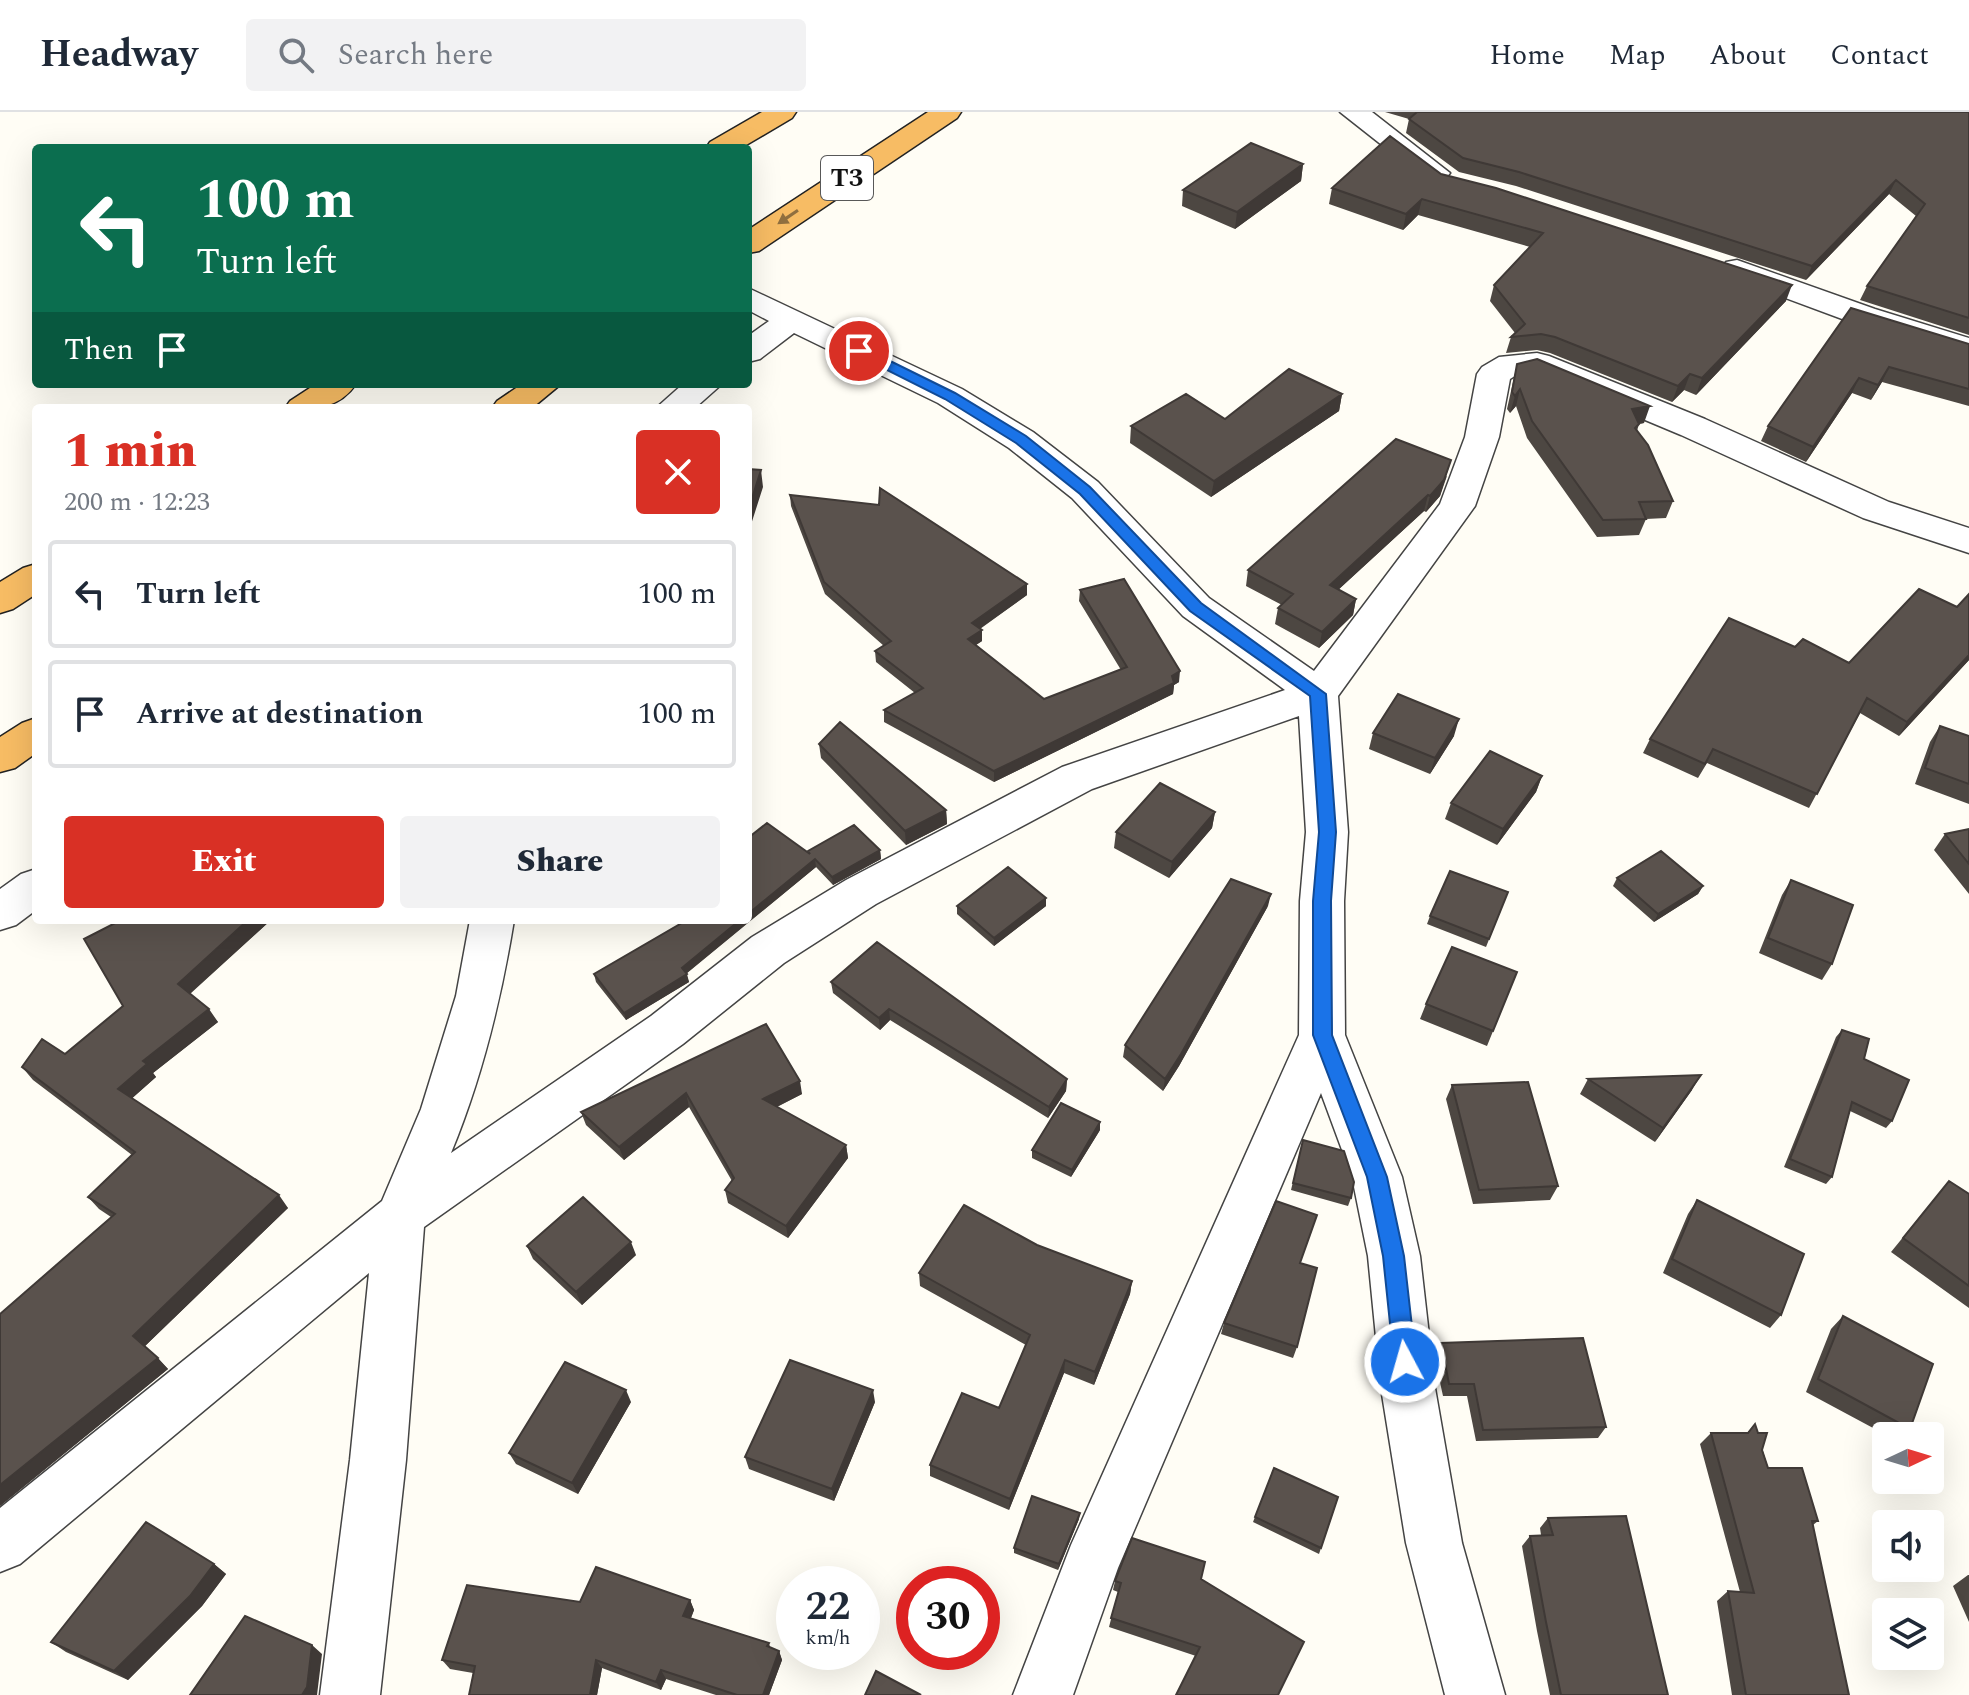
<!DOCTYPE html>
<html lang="en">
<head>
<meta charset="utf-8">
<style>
	:root { --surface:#fff; --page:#f2f2f3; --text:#1f2937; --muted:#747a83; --line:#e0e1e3; --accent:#d93025 }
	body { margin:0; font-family:Spectral,serif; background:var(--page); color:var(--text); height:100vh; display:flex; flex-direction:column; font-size:30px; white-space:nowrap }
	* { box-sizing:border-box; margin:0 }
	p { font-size:26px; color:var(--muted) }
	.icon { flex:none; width:44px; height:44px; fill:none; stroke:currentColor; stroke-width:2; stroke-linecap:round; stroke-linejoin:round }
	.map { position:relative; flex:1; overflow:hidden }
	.side { position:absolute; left:32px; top:292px; width:720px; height:520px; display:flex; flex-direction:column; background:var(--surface); border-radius:8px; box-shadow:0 8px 32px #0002 }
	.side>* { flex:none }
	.banner { position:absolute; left:32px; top:32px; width:720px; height:244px; border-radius:8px; box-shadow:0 8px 32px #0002; background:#0b6e4f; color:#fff; overflow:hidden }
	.needle { width:52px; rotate:86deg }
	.controls { position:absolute; left:1872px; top:1310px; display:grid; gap:16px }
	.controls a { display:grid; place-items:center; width:72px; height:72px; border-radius:8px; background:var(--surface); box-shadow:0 8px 32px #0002; font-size:40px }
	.speed { position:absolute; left:776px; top:1454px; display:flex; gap:16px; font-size:40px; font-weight:700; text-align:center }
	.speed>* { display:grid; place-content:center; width:104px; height:104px; border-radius:50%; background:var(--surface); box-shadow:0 8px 32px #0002; line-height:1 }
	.speed small { font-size:20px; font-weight:400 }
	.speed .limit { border:12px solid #d22; background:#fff; color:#111 }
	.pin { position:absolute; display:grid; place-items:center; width:68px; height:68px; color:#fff; margin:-34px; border:4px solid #fff; border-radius:50%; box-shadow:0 2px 8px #0007 }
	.me { position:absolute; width:88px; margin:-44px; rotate:354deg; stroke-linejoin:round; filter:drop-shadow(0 0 6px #0008) }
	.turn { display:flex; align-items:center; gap:28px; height:168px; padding:0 32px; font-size:36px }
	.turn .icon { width:104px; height:104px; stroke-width:2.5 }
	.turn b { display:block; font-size:56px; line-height:68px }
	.then { display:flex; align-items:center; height:76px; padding:0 32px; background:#0003; gap:16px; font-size:30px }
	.round { display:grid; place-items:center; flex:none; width:84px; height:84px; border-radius:8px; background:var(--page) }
	.summary { display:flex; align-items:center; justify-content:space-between; height:136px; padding:0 32px }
	h1 { font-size:48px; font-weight:800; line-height:60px; color:var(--accent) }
	.action { display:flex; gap:16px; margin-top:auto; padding:16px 32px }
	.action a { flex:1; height:92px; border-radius:8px; background:var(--accent); color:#fff; font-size:32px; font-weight:800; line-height:92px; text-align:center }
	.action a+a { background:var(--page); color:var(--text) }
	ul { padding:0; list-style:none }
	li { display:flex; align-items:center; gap:24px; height:108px; margin:0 16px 12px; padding:0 16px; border:4px solid var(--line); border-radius:8px }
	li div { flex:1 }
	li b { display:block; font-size:30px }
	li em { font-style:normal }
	header { display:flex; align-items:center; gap:48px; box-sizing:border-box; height:112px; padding:0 40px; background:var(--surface); border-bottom:2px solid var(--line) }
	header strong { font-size:38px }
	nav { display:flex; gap:44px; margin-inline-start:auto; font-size:28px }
	.search { width:560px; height:72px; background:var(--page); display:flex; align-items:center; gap:20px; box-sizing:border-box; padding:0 28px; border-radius:8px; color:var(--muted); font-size:30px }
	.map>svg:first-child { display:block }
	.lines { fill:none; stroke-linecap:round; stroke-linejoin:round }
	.minor-casing { stroke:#444; stroke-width:3 }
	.trunk-casing { stroke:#222; stroke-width:3 }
	.minor { fill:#fff; fill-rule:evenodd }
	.trunk { fill:#f7bc64; fill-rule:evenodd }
	.wall { fill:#4d4742 }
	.shaded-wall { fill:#3f3936 }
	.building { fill:#5a524d; stroke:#3f3936; stroke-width:2 }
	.oneway { fill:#906f3f }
	.route { fill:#1a73e8; stroke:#114b97; stroke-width:2 }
	.labels { text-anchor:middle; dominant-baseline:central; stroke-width:8; stroke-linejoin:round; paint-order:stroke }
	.shield { fill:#fff; stroke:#585858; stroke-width:2 }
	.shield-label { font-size:26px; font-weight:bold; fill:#111 }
</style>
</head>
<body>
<header>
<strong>Headway</strong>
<div class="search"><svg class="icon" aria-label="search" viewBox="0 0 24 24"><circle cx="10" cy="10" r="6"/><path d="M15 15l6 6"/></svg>Search here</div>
<nav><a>Home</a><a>Map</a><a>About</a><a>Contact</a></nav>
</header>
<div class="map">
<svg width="1969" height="1583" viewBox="0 0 1969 1583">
	<rect width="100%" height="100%" fill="#fffdf5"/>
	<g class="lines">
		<defs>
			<path id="minor" d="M1340,0h32l78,61 -5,6 -10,3 -10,-3z
				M1737,148l138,49 94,29v21l-116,-36 -127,-47 -5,-7 5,-7z
				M748,176l214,101 71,43 65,50 111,116 105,73 126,-167 25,-67 12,-63 5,-7 17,-10 38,-4 12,3 156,63 184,83 80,26v25l-106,-35 -182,-83 -148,-62 -15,1 -8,5 -11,58 -24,69 -137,190 10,136 -4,69 1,134 57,142 18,79 15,132 27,155 43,152h-60l-39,-152 -25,-155 -13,-132 -16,-79 -31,-84 -203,475 -45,127h-60l58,-150 228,-510 1,-134 6,-69 -7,-116 -207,73 -216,115 -92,59 -101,81 -259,183 -18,233 -26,235h-60l30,-235 19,-187 -349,291 -20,8v-64l382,-307 39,-92 35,-113 14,-76h44c-13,80 -32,158 -63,233l200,-137 101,-79 94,-57 216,-113 223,-77 -102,-74 -111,-118 -63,-50 -71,-45 -144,-70 -34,26 -12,3v-26l21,-15 -21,-11z
				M683,272h39l-27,24h-39z
				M36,757v41l-20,15 -16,5v-41l21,-15z"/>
			<path id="trunk" d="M762,0h34l-4,6 -51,30h-35l4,-6z
				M928,0h33l-4,6 -198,133 -11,2v-23z
				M316,272h40c-19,27 -42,24 -71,24l5,-7z
				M522,272h39l-29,24h-40l5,-7z
				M36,452v30l-23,15 -13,4v-31l23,-14z
				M36,606v35l-21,15 -15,4v-35l22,-14z"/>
		</defs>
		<use href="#minor" class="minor-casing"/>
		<use href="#trunk" class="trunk-casing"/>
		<use href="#minor" class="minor"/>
		<use href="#trunk" class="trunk"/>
	</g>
	<path class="wall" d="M1385,0h584v223l-109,-35 7,-14 49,-70 -27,-22 -83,86 -290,-94 -57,-14 -53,-39 3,-14z
		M1303,52l-2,17 -66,48 -53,-23 1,-16z
		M1441,62l345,127 -90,94 -12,-5 -12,12 -122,-49 -13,-3 -31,3 5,-16 4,-4 -25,-32 4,-16 36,-38 -112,-32 -15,15 -74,-26 3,-16z
		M1851,196l118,36v62l-87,-24 -11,18 -19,-7 -46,69 -45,-21 7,-15z
		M1517,252l127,59 -5,1 -2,7 36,70 -7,17 -20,1 -7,16 -42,2 -70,-99 -11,-32 -6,7 -3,-4z
		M1342,282l-3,17 -128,86 -81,-54 1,-17 94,-7z
		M1447,364l-7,20 -14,16 -2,-1 -86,79 18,9 -3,16 -34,33 -44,-24 3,-16 4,-3 -36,-19 2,-16z
		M790,383l237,100 -47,34 2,1v11l-6,4 68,54 77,-29 -42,-69 1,-11 99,92 -5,3 -1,9 -179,88 -110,-60v-12l31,-17 -39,-31 -1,-11 9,-5 -59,-52 -34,-88z
		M1795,535l54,16 120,-3 -70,76 -39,-23 -51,95 -102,-45 -9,15 -55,-25 7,-14z
		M1940,614l29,10v68l-54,-20 15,-42z
		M1373,621l81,3 -24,38 -61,-25z
		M819,632l127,66 1,14 -41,21 -85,-87z
		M1542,664l-6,16 -39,53 -52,-26 6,-16z
		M1215,700l-3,16 -43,50 -55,-30 2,-16z
		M1969,717v65l-35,-44 11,-16z
		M880,738l1,9 -48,26 -17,-18 -130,107 3,8 -63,38 -30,-38 -2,-8 214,-122z
		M1617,766l86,8 -5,8 -44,28 -41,-36z
		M1791,768l41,84 -10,16 -63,-27 23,-58z
		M1508,780l-22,55 -59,-23 3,-8z
		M1046,786v8l-52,40 -37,-32v-8z
		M1268,794l-89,160 -16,25 -40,-34 2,-12z
		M121,808h150l-81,74 28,28 -65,51 3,4 -24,21 156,110 -143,138 23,23 -168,137 111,-289 -12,-8 -11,-12 44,-42 -99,-75 -11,-13 43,-13 58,-48z
		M1517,860l-30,74 -67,-27 6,-15z
		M831,870l236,97 -1,12 -18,27 -158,-98 -10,10 -47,-37z
		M766,912l36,70 -25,13 69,38 2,13 -60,80 -60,-35 -3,-13 7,-9 -43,-74 -65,53 -38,-35 -5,-13z
		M1842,918l22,29 28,62 -6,7 -36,-17 -18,66 -6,7 -42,-17 52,-130z
		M1588,967l104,11 -37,52 -75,-48z
		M1452,973l106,101 -8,14 -77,4 -27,-105z
		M1100,1018l-29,47 -39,-19v-8z
		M1303,1028l48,58 -3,8 -57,-16z
		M1949,1069l20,13v114l-78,-56z
		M1697,1088l84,115 -11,13 -107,-55 25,-59z
		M1037,1133l95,36 -2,13 -36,91 -30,-12 -55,137 -79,-34v-11l69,-57 27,-63 -106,-59 -1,-13z
		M527,1134l109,9 -54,50 -49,-46z
		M1300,1151l-3,84 -4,11 -72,-24 3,-11z
		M1843,1204l67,113 -8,7h-14l-82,-44 25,-63z
		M1441,1231l165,84 -8,11 -122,3 -9,-45h-24l-9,-41z
		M631,1290l-53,92 -62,-30 -7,-11z
		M875,1290l-41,99 -85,-32 -4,-12z
		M1755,1312l13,44 50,53 -5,4 36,170h-117l-15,-94 11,-10 12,1 -40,-148 11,-11h36z
		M1274,1356l47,80 -2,6 -66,-32z
		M1548,1406l120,177h-118l-13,-64 -15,-85 8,-10 11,-1 -1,-7z
		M1079,1407l-21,51 -44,-17v-5z
		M214,1452l12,10 -24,32 -74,74 -62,-28 -15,-10z
		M1968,1463h1v47l-16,-36z
		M1201,1467l77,116 -82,-39 -87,-29 9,-35 -5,-2 2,-9z
		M690,1488l4,10 -3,8 78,25 1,4 9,4 3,9 -13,35h-53l-50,-16 -5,11 -59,-22 -5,27h-128l4,-22 -23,-4 -8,-9 138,-58z"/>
	<path class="shaded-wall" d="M1303,52l-2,17 -66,48 2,-17z
		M1896,68l-7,14 -83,86 6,-14z
		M1422,87l-4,16 -15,15 3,-16z
		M1792,173l-6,16 -90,94 6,-17z
		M1889,255l-7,15 -11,18 7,-15z
		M1690,262l-6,16 -12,12 6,-16z
		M1859,266l-7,15 -46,69 7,-15z
		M1520,277l-4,17 -6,7 5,-17z
		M1342,282l-3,17 -128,86 3,-16z
		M1650,294l-6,17 -18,3 6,-17z
		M1451,348l-11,36 -14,16 4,-16z
		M761,358l2,17 -15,47v-23z
		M1428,383l-4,16 -98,90 4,-16z
		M1027,472v11l-55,39v-11z
		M1356,487l-3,16 -34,33 3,-16z
		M982,518v11l-14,9v-11z
		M1969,543v5l-70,76 8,-14z
		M1180,559l-1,11 -5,3 -1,9 -179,88v-11z
		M1459,607l-5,17 -24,38 5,-16z
		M1542,664l-6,16 -39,53 6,-16z
		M946,698l1,14 -41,21 -1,-14z
		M1215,700l-3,16 -43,50 3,-16z
		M880,738l1,9 -48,26 -1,-8z
		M815,747l1,8 -133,109 -1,-8 58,-48h8v-6z
		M1703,774l-5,8 -44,28 4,-8z
		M1271,782l-3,12 -89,160 -16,25 2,-12z
		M1046,786v8l-52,40v-8z
		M248,808h23l-85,77 -8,-13z
		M687,862l2,8 -63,38 -2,-7z
		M209,897l9,13 -65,51 3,4 -28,25 -10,-13 25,-28z
		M889,897l1,11 -10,10 -1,-12z
		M1701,963l-9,15 -37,52 8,-14z
		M1067,967l-1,12 -18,27 1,-11z
		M800,969l2,13 -36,18 -3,-13z
		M686,981l3,14 -65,53 -5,-13z
		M1100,1010v8l-29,47 1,-7z
		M846,1033l2,13 -60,80 -2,-12z
		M279,1083l9,13 -144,139 -11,-11z
		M631,1130l5,13 -54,50 -6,-13z
		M1132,1169l-2,13 -36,91 1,-13z
		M158,1246l10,11 -168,137v-21z
		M1065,1248l-1,13 -55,137 1,-11z
		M626,1278l5,12 -53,92 -6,-11z
		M873,1278l2,12 -41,99 -2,-12z
		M1080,1401l-1,6 -21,51 1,-6z
		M214,1452l12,10 -24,32 -74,74 -14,-9z
		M690,1488l4,10 -6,15 -5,-9z
		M312,1533l10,9 -5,41h-15z
		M779,1539l3,9 -13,35h-6z
		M596,1548l6,8 -5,27h-7z
		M661,1558l5,9 -5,11 -5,-8z"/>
	<path class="building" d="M1417,0h552v206l-102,-32 58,-82 -29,-24 -84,86 -293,-94 -56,-14 -54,-39z
		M1390,24l51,38 55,14 296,97 -90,93 -12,-4 -12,12 -123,-49 -14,-3 -30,3 14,-13 -31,-39 49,-52 -121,-34 -16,15 -74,-26z
		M1251,31l52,21 -66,48 -54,-22z
		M1851,196l118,36v45l-80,-22 -11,18 -19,-7 -46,69 -45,-21z
		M1537,247l113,47 -18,3 7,15 -4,4 13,17 25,56 -34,1 7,17 -43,1 -71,-99 -12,-32 -5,7 -3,-4 5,-28z
		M1289,257l53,25 -128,87 -83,-55 55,-32 39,25z
		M1396,327l55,21 -7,20 -14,16 -2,-1 -98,90 26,14 -34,33 -44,-24 15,-14 -45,-24z
		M748,357l13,1 -13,41z
		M880,376l147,96 -55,39 10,7 -14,9 76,60 83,-32 -47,-77 44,-11 56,92 -8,5 2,7 -180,88 -110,-61 39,-22 -48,-37 16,-10 -67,-59 -34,-87 89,10z
		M1919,477l38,18 12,-13v61l-62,67 -40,-24 -50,96 -104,-45 -8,15 -55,-25 79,-121 66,29 8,-8 46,24z
		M1398,582l61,25 -24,39 -62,-25z
		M840,610l106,88 -41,21 -86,-87z
		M1940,614l29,10v48l-44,-16z
		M1490,639l52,25 -39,53 -52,-26z
		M1160,671l55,29 -43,50 -56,-30z
		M767,711l43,31 -2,-3 46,-26 26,25 -48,27 -17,-18 -67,55v-76z
		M1969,717v35l-24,-30z
		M1661,739l42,35 -45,28 -41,-36z
		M1008,755l38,31 -52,40 -37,-32z
		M1450,759l58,21 -19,47 -59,-23z
		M1231,767l40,15 -90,160 -16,25 -40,-34z
		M1791,768l62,25 -21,59 -64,-26z
		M121,808h127l-70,64 31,25 -66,52 4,3 -29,25 161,106 -146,141 25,22 -158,127v-171l115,-100 -27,-17 47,-45 -113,-85 20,-28 23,15 58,-48 -39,-67z
		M687,808h53l-58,48 5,6 -63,39 -30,-39z
		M877,830l190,137 -18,28 -160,-98 -10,9 -48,-36z
		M1452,835l65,25 -24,59 -67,-27z
		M766,912l34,57 -37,18 83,46 -60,81 -61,-36 9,-12 -48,-85 -67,54 -38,-35z
		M1842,918l27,9 -5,20 45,21 -17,41 -40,-19 -20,75 -42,-18z
		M1701,963l-38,53 -75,-49z
		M1528,970l30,104 -79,4 -27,-105z
		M1061,991l39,19 -28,48 -40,-20z
		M1303,1028l41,11 10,31 -3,16 -58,-15z
		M1949,1069l20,13v92l-66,-48z
		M583,1085l48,45 -55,50 -49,-46z
		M1697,1088l107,54 -23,61 -109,-56z
		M1276,1089l41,14 -17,48 17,5 -20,79 -73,-24z
		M964,1093l73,40 95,36 -37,91 -30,-12 -55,139 -80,-34 32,-72 37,15 31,-73 -111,-62z
		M1843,1204l90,48 -23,65 -92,-50z
		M1583,1226l23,89 -123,3 -9,-46h-25l-8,-41z
		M790,1248l83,30 -41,99 -87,-32z
		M565,1250l61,28 -54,93 -63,-30z
		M1755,1312l3,9h9l-5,17 6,18h34l16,53h-6l37,174h-103l-18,-104 26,2 -43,-160h37z
		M1274,1356l64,29 -17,51 -66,-31z
		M1032,1384l48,17 -21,51 -45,-16z
		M1626,1404l42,179h-107l-15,-73 -16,-86 23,-1 -5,-17z
		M146,1410l68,42 -24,32 -76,75 -63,-29z
		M1132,1426l73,24 -4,17 103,63 -26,53h-102l24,-48 -89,-29 10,-35 -6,-2z
		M596,1455l94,33 -7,16 86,27 -2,3 12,5 -16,44h-26l-76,-25 -5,12 -60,-22 -6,35h-121l6,-29 -33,-6 25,-75 113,17z
		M245,1504l67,29 -5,42 -5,8h-112z
		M876,1559l45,24h-56z"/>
	<defs><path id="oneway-solid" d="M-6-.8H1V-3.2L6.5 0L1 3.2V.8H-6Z" transform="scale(2)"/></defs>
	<use class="oneway" href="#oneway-solid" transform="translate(788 105) rotate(146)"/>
	<path class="route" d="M855,236h9l91,45 71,43 64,51 111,116 125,91 10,138 -5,69 1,134 55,142 17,79 12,106 -3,7 -8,3 -8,-3 -3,-7 -11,-106 -16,-79 -54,-142v-134l6,-69 -9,-136 -120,-85 -110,-117 -64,-51 -71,-44 -90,-45z"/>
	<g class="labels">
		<rect class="shield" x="821" y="44" width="52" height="44" rx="6"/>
		<g class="shield-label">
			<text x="847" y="66">T3</text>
		</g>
	</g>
</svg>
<div class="controls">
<a><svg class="needle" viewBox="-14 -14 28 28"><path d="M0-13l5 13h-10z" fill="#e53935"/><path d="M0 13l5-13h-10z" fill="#747a83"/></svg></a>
<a><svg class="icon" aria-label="sound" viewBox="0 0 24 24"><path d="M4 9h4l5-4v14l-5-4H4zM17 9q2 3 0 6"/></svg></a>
<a><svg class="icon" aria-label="layers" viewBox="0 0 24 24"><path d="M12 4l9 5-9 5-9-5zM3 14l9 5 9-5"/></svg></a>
</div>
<div class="speed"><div>22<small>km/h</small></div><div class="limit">30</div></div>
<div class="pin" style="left:859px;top:239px;background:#d93025"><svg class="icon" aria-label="arrive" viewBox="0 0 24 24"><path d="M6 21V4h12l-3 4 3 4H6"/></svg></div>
<svg class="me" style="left:1405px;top:1250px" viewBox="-20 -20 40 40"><circle r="17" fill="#1a73e8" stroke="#fff" stroke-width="3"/><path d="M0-11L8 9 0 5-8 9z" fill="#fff"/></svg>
<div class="banner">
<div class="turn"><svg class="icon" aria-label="left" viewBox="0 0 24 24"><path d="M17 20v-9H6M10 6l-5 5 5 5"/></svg><div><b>100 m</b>Turn left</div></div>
<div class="then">Then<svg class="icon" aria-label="arrive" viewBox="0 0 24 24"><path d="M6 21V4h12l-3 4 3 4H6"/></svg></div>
</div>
<section class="side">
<div class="summary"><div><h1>1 min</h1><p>200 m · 12:23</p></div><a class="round" style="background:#d93025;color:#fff"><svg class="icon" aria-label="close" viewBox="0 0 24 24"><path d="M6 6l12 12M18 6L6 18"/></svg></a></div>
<ul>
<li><svg class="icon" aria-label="left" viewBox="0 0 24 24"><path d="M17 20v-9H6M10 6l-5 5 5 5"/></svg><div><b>Turn left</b></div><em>100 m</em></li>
<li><svg class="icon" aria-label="arrive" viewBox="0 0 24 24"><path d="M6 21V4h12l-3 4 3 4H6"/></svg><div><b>Arrive at destination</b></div><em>100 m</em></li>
</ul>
<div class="action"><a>Exit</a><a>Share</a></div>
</section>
</div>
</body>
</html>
